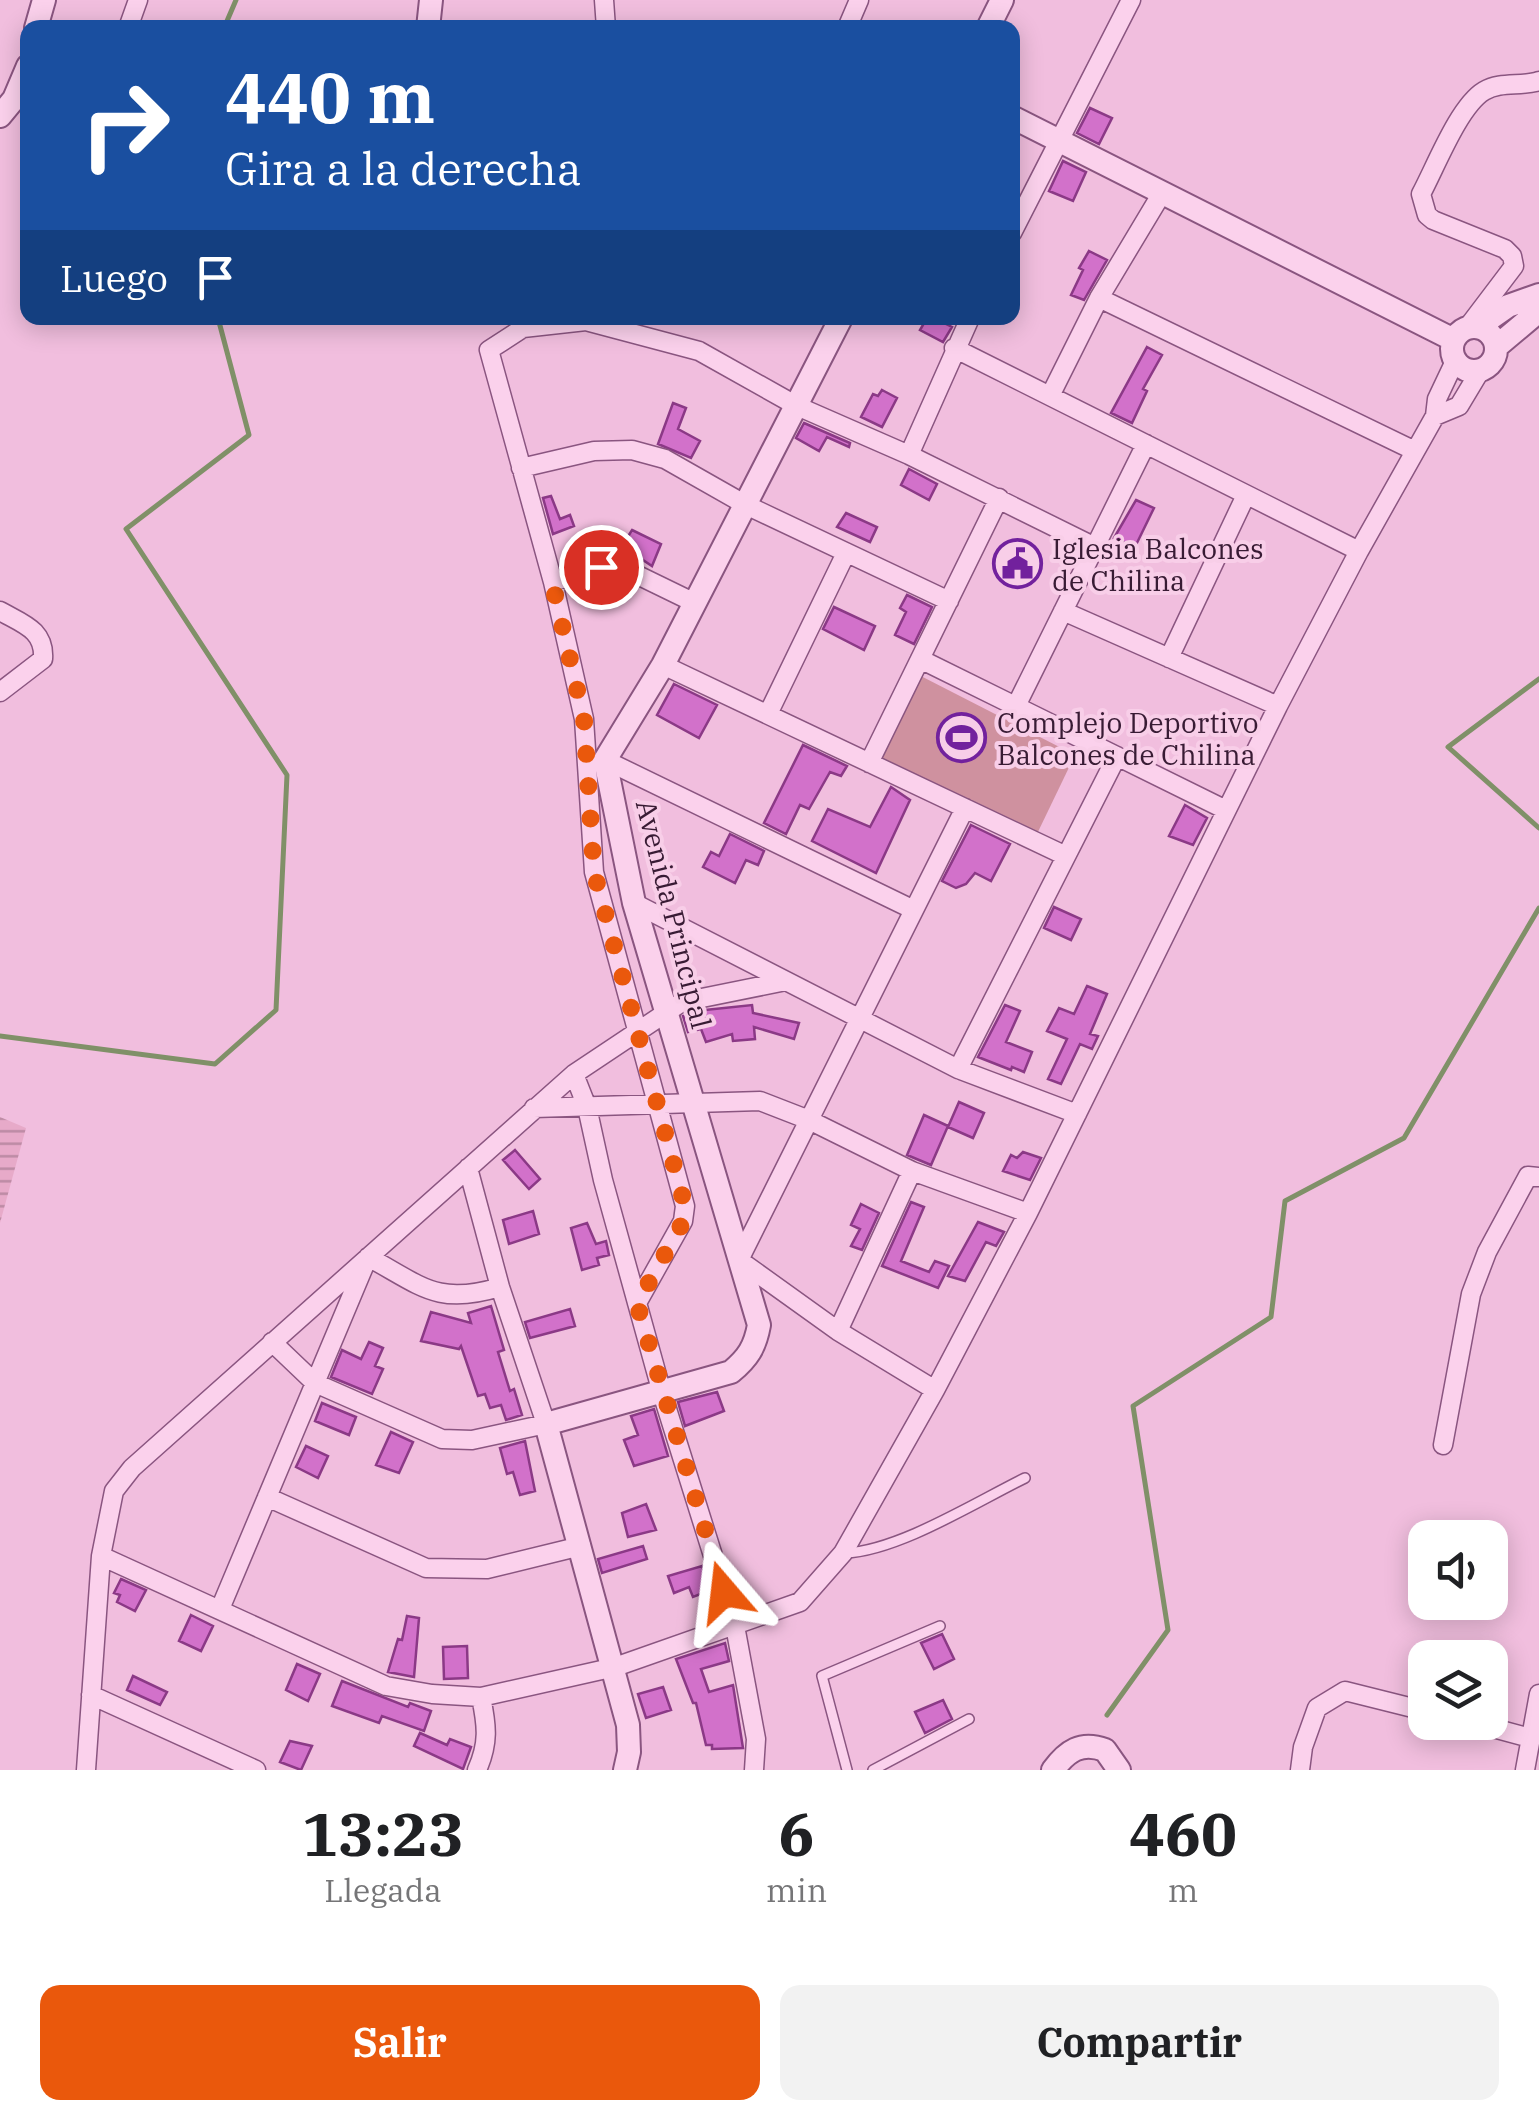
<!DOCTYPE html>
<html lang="es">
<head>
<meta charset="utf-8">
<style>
	:root { --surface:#fff; --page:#f2f2f2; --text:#202124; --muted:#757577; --accent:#ea580c }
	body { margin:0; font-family:"IBM Plex Serif",serif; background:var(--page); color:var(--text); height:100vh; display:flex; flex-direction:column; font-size:38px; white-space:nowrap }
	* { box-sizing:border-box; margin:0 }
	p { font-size:32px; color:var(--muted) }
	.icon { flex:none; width:55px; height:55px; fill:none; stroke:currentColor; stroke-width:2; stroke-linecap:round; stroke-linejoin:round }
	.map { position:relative; height:1770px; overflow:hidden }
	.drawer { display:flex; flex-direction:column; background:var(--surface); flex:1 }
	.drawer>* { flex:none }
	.hud { position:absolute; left:20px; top:20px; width:1000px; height:305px; border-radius:20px; box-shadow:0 5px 25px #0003; background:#1a4fa0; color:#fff; overflow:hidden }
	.fabs { position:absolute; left:1408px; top:1520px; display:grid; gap:20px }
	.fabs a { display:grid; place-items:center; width:100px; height:100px; border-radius:20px; background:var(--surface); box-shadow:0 5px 25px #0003; font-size:50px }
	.pin { position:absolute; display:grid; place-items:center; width:85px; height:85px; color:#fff; margin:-42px; border:5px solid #fff; border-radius:50%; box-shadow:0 2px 10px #0007 }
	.me { position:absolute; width:110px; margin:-55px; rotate:343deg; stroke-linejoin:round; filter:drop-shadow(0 0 8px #0008) }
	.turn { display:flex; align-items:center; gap:35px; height:210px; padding:0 40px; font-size:45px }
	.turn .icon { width:130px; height:130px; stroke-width:2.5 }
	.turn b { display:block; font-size:70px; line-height:85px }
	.then { display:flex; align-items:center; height:95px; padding:0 40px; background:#0003; gap:20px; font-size:38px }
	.eta { display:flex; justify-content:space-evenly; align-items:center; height:170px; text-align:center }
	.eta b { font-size:60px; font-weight:700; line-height:70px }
	.button { display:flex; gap:20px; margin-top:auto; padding:20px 40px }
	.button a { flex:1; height:115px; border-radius:20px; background:var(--accent); color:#fff; font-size:40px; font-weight:700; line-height:115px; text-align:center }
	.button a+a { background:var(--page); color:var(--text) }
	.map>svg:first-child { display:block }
	.farmland { fill:url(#farmland-rules) }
	.pitch { fill:#cf919f }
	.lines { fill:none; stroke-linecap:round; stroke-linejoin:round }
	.stream { stroke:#809068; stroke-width:5 }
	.building { fill:#d271ca; stroke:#8b3986; stroke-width:2.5 }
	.service-casing { stroke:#8a5580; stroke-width:12 }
	.minor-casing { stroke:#8a5580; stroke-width:21 }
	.tertiary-casing { stroke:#8a5580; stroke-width:26 }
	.service { stroke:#fbd1ec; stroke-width:9 }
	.minor { stroke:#fbd1ec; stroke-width:18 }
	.tertiary { stroke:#fbd1ec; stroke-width:22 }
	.route { stroke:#ea580c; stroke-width:18; stroke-dasharray:0 32.4 }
	.labels { text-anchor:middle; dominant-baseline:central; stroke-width:8; stroke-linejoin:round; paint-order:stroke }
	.poi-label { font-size:28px; fill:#381b34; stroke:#f8cee8; text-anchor:start }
	.street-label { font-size:28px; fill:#381b34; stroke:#f8cee8 }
</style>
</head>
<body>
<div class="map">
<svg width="1539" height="1770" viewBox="0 0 1539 1770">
	<defs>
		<pattern id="farmland-rules" width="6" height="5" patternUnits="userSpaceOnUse" patternTransform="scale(2.5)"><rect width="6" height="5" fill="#e7aac9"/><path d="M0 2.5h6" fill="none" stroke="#bc8aa4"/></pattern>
	</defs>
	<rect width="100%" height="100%" fill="#f1bede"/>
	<path class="farmland" d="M0,1117l26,11 -26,95z"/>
	<path class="pitch" d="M913,672l162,83 -39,81 -165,-78z"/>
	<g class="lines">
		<path class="stream" d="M224,28l12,-28
			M1539,679l-91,68 91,81
			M0,1036l215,28 61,-54 11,-235 -161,-246 123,-94 -31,-117
			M1107,1715l61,-85 -35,-224 138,-89 14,-116 119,-63 135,-230"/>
	</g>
	<path class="building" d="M1090,108l22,10 -13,26 -22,-11z
		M1063,161l23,11 -13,29 -24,-10z
		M1089,251l18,9 -23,40 -13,-5 12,-25 -4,-2z
		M927,318h22l-3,6 6,3 -9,15 -23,-12z
		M1147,347l15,8 -19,34 4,2 -15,32 -21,-10z
		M882,390l15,8 -15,29 -21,-10 12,-23 5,2z
		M673,403l13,5 -8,21 22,12 -9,17 -33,-14z
		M804,423l46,20 -1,4 -22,-10 -8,14 -23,-13z
		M909,469l28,15 -8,16 -28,-15z
		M551,496l9,23 10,-4 4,11 -21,8 -10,-36z
		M1136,500l18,8 -19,39 -21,-9z
		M846,513l31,14 -7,15 -33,-15z
		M632,530l29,14 -9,22 -30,-20z
		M907,595l25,12 -18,37 -19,-9 11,-23 -6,-4z
		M834,607l41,19 -11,24 -41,-21z
		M674,684l43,21 -18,33 -42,-23z
		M803,745l44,21 -6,10 -11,-4 -21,37 -9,-4 -14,29 -22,-11z
		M891,787l19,13 -34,73 -64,-32 16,-32 42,18z
		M1185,805l22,13 -14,27 -24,-9z
		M971,825l39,19 -19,37 -16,-8 -9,11 -10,4 -14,-7z
		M730,834l34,17 -6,14 -12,-5 -11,23 -32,-16 8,-15 8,4z
		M1054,907l27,12 -10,21 -27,-12z
		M1087,986l20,8 -17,40 8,2 -6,13 -12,-5 -19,40 -13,-5 19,-40 -20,-8 12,-23 15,6z
		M752,1005l1,8 46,10 -5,16 -40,-12 1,12 -22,2 -1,-7 -26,8 -5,-13 -13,3 -5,-16 22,-6z
		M1005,1005l15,6 -14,31 26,10 -8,20 -12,-5 -1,3 -33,-13z
		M959,1102l25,11 -11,25 -25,-11z
		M924,1115l24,11 -17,39 -24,-10z
		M515,1150l25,29 -11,10 -26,-29z
		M1023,1152l18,6 -11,22 -27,-9 8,-16 6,3z
		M911,1202l13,5 -23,54 28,11 6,-11 14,5 -11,22 -56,-22z
		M861,1204l18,9 -17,37 -11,-4 9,-17 -9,-4z
		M533,1211l6,23 -30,10 -6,-24z
		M978,1222l26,10 -8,14 -10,-4 -21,39 -17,-5z
		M587,1223l9,21 10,-3 3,14 -12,3 2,7 -17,5 -11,-42z
		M491,1306l13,44 -6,2 12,39 4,-2 8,26 -16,5 -5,-15 -11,3 -5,-14 -7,2 -17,-50 -2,3 -38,-8 10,-29 40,11 -3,-10z
		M570,1309l5,17 -45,12 -5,-16z
		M369,1342l14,6 -8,18 8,3 -11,25 -41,-17 11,-27 19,9z
		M717,1392l7,19 -39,15 -7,-24z
		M322,1403l34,14 -7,18 -34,-14z
		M654,1409l14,47 -34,10 -10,-26 14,-5 -7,-19z
		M391,1432l22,10 -14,31 -23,-8z
		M525,1441l10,50 -15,4 -7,-23 -6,2 -7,-26z
		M306,1446l22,10 -10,22 -22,-11z
		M646,1504l10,26 -28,7 -6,-24z
		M643,1546l4,13 -45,14 -4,-14z
		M702,1566l9,24 -18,7 -4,-10 -15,6 -6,-17z
		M121,1579l25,11 -11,21 -18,-9 3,-7 -6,-2z
		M191,1615l22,11 -12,25 -22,-10z
		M407,1616l12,2 -5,59 -26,-5 10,-33 4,1z
		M942,1634l12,25 -20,10 -13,-26z
		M725,1643l4,18 -28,8 8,23 24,-7 10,63 -31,1v-4h-6l-10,-42h-3l-17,-44z
		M467,1646l1,32 -24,1 -1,-32z
		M297,1664l23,10 -12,27 -22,-11z
		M133,1676l34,16 -7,13 -33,-15z
		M342,1681l66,26 2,-4 21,8 -7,20 -42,-15 -3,7 -47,-17z
		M663,1687l8,23 -25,8 -8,-24z
		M943,1700l9,19 -27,14 -10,-21z
		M420,1733l27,12 3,-6 21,8 -8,22 -49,-23z
		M290,1741l22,5 -11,24 -21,-8z"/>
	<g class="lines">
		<defs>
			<path id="service" d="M845,1553c53,-2 131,-51 180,-75
				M847,1770l-25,-94 118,-50
				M873,1770l96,-51"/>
			<path id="minor" d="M604,0l2,28
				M128,28l10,-28
				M847,28l12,-28
				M1012,233l119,-233
				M1099,298l316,153
				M1467,328l47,-62 -2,-10 -7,-7 -72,-29 -6,-5 -6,-21c15,-28 38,-88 63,-103 17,-10 37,-4 55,-10
				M954,348l405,203
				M1050,396l49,-98 63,-105
				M1435,416l24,-10 21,-35
				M909,455l61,-137
				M521,468l73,-17 38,-1 33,9 81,46 203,96
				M553,582l48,-15 18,-1 76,37
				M0,611c23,13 45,19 43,48l-43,33
				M1063,611l215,95
				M1169,658l77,-163
				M920,659l306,151
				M663,665l403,191
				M1016,706l130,-262
				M768,714l78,-161
				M605,760l309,150
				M869,763l130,-265
				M634,903l324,166 119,45
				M958,1069l159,-313
				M574,1074l13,33 16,73 59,213 73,233 21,113 -2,31
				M534,1108l226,-7 49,19 103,51 116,42
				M637,1303l46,-82 2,-15 -91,-334 -10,-153 -31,-137 -64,-232 34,-22 63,-7 113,30 98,55 112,49 186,92
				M838,1331l74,-160
				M272,1342l43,41 127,56 30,1 74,-16 -46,-137 -32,-119
				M935,1390l-97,-59 -99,-71 226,-452
				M1443,1445l28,-151 16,-42 41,-76 11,1
				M267,1497l159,71 61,1 94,-23
				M101,1556l285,130 46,8 49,3 134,-30 185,-65 43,-49 92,-163 93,-177 250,-507 81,-155 76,-135 2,-17 18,-38
				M220,1609l148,-352c54,29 69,49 132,30
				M91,1695l165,75
				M1471,1722l59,16
				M86,1770l15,-214 13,-65 18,-23 442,-394 108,-72 104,-21
				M477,1770c12,-27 10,-44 4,-73
				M1300,1770l3,-23 14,-39 28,-17 80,20
				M1525,1770l14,-76"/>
			<path id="tertiary" d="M36,28l8,-28
				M428,28l3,-28
				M988,28l14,-28
				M0,116l14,-17 14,-33
				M1012,117l442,223
				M1452 349a22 22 0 1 1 44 0a22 22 0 1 1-44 0Z
				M1478,327l30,-21 31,-11
				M1496,347l43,-36
				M625,1770l4,-18 -1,-27 -82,-301 185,-52c17,-14 24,-25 28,-47l-125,-422 -29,-143 58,-95 178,-347
				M1053,1770c14,-19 28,-29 52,-20l14,20"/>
		</defs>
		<use href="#service" class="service-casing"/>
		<use href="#minor" class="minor-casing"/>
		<use href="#tertiary" class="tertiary-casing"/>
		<use href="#service" class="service"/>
		<use href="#minor" class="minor"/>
		<use href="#tertiary" class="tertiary"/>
	</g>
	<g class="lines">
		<path class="route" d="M601,567l-49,15 32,137 10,153 91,334 -2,16 -46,82 87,288"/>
	</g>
	<defs>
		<symbol id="civic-ring" viewBox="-11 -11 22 22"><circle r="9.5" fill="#f8cee8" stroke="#72219d" stroke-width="1.5"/><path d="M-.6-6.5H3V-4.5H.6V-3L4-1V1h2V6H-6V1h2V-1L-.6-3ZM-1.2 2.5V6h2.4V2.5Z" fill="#72219d"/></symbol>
		<symbol id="stadium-ring" viewBox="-11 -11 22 22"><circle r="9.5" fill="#f8cee8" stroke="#72219d" stroke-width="1.5"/><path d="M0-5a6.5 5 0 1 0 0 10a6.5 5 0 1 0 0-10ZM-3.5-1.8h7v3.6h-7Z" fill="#72219d"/></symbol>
	</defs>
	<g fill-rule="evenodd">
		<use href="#civic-ring" x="990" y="536" width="55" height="55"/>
		<use href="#stadium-ring" x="934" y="710" width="55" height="55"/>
	</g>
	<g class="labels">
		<g class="poi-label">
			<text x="1052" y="548">Iglesia Balcones<tspan x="1052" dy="32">de Chilina</tspan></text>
			<text x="997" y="722">Complejo Deportivo<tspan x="997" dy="32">Balcones de Chilina</tspan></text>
		</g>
		<g class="street-label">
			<text transform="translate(674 914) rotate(76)">Avenida Principal</text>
		</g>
	</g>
</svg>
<div class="fabs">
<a><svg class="icon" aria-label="sound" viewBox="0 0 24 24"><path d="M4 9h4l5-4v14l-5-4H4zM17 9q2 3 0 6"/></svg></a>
<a><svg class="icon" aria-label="layers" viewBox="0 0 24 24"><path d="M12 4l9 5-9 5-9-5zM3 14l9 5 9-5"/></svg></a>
</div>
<div class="pin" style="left:601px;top:567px;background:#d93025"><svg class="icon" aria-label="arrive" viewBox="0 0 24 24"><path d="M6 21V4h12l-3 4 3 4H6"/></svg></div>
<svg class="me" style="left:724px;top:1592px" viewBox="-20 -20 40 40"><path d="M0-17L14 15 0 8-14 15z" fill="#ea580c" stroke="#fff" stroke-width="4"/></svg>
<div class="hud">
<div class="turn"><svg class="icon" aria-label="right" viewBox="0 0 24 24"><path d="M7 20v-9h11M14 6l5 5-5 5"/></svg><div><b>440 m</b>Gira a la derecha</div></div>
<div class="then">Luego<svg class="icon" aria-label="arrive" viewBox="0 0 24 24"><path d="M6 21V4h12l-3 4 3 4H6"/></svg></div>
</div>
</div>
<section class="drawer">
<div class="eta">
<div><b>13:23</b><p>Llegada</p></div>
<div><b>6</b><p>min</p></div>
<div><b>460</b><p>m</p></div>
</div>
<div class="button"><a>Salir</a><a>Compartir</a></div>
</section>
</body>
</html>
